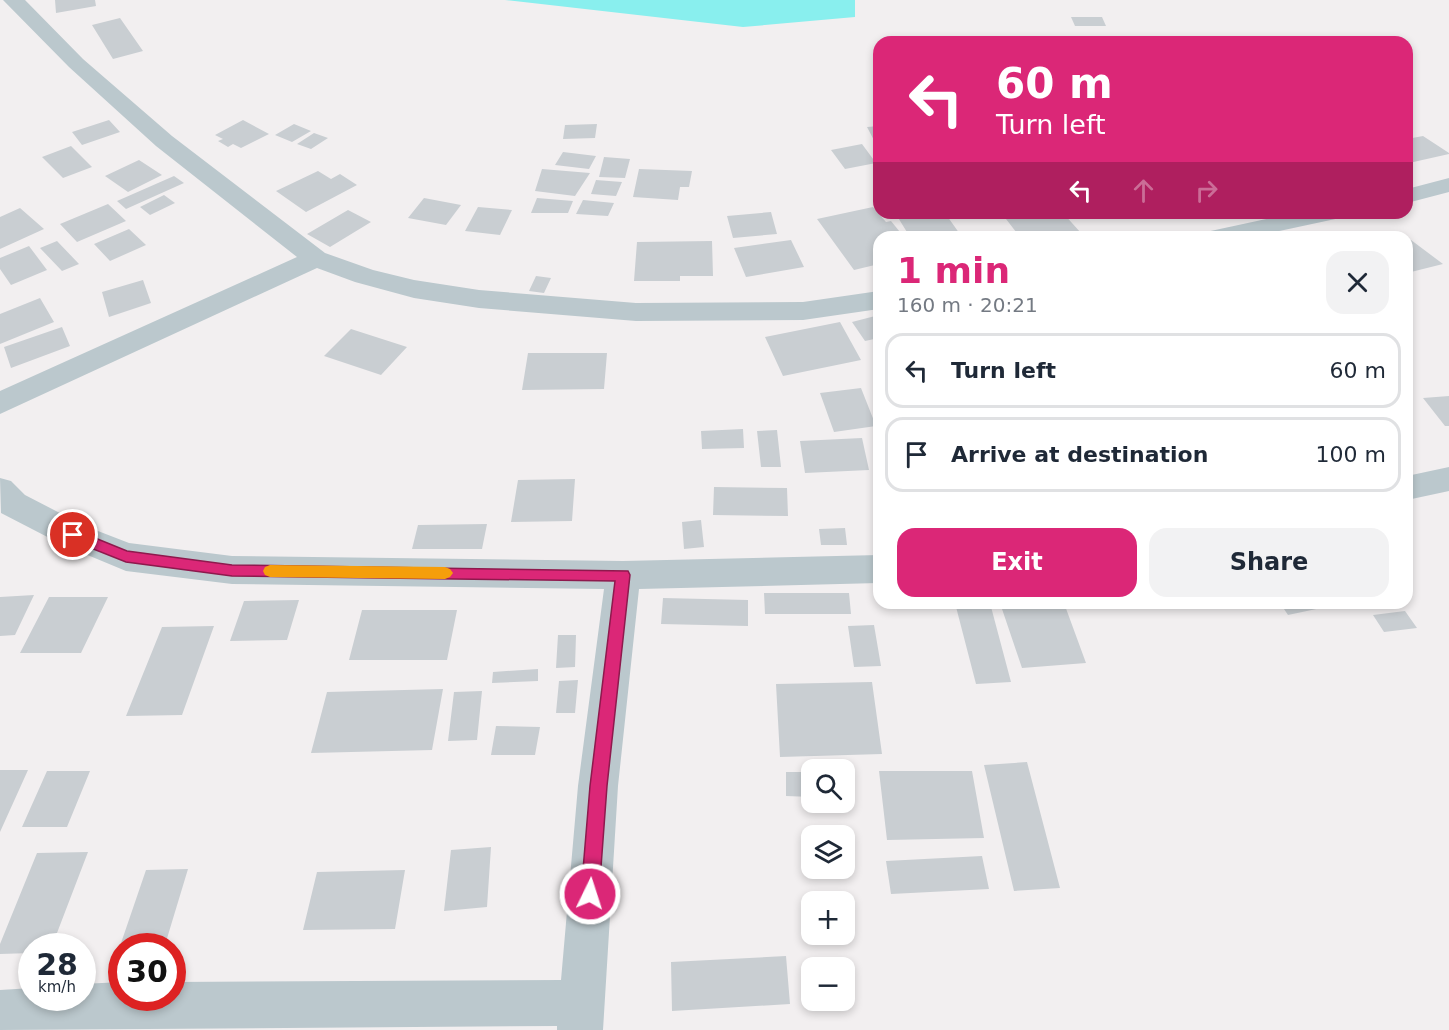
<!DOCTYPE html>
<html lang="en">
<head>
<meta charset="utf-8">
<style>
	:root { --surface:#fff; --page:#f2f2f3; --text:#1f2937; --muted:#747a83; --line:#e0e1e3; --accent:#db2777 }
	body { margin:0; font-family:"DejaVu Sans",sans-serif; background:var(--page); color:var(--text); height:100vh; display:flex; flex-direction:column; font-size:22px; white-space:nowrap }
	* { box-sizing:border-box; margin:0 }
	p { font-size:20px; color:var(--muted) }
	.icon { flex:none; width:33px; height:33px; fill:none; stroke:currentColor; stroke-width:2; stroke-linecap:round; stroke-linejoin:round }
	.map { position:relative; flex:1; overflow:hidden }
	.details { position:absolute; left:873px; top:231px; width:540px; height:378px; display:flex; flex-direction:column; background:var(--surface); border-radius:18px; box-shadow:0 3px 9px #0003 }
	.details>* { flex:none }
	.banner { position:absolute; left:873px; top:36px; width:540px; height:183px; border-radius:18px; box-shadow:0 3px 9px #0003; background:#db2777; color:#fff; overflow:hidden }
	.buttons { position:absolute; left:801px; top:759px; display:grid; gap:12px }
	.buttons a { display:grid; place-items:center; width:54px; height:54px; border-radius:12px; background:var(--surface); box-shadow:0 3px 9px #0003; font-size:30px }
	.speed { position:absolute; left:18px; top:933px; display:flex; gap:12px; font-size:30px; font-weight:700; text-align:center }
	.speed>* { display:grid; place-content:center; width:78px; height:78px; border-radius:50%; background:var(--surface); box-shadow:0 3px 9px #0003; line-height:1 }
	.speed small { font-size:15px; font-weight:400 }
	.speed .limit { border:9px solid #d22; background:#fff; color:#111 }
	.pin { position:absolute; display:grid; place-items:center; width:51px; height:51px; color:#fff; margin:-26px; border:3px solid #fff; border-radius:50%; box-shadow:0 2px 6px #0007 }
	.me { position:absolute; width:66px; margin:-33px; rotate:4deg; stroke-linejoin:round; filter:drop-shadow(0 0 4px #0008) }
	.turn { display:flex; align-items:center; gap:21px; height:126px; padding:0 24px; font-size:27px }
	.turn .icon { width:78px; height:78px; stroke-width:2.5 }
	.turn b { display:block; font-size:42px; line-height:51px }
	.lanes { display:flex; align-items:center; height:57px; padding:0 24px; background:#0003; justify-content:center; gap:30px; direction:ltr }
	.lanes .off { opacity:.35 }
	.round { display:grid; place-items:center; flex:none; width:63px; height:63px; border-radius:18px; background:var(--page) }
	.headline { display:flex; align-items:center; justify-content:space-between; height:102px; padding:0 24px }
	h1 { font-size:36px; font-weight:800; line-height:45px; color:var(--accent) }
	.cta { display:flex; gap:12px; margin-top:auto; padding:12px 24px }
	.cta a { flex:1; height:69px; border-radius:18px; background:var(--accent); color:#fff; font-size:24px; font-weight:800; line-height:69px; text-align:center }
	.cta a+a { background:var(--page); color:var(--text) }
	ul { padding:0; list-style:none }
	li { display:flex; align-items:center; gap:18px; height:75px; margin:0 12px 9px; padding:0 12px; border:3px solid var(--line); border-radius:18px }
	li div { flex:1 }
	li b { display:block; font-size:22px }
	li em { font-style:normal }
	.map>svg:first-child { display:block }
	.water { fill:#89efee }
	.building { fill:#c9ced2 }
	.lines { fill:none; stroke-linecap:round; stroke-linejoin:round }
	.minor { fill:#bbc8cd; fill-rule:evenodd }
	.route { fill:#db2777; stroke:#8e194d; stroke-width:1.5 }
	.slow { fill:#f59e0b }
</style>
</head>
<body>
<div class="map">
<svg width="1449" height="1030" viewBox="0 0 1449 1030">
	<rect width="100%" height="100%" fill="#f2eff0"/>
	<path class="water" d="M505,0h350v17l-112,10z"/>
	<path class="building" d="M55,0h40l1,6 -40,7z
		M1071,17h31l4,9h-31z
		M120,18l23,33 -30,8 -21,-34z
		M109,120l11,12 -38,13 -10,-13z
		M243,120l26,14 -28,14 -8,-4 -5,3 -10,-6 5,-2 -8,-4z
		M294,124l17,7 -19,11 -17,-7z
		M597,124l-2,14 -32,1 2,-14z
		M879,126v20h-2l-10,-19z
		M314,133l14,5 -17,11 -14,-5z
		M1423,136l26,17v1l-40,9 -2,-1v-23z
		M862,144l14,19 -31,6 -14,-19z
		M71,146l21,21 -29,11 -21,-21z
		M563,152l33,4 -7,13 -34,-4z
		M604,157l26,2 -5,19 -26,-1z
		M139,160l23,15 -34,17 -23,-16z
		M542,169l48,4 -15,23 -40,-5z
		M639,169l53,2 -3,16h-9l-2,13 -45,-3z
		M318,171l13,8 9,-5 17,11 -51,27 -30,-21z
		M174,176l10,7 -58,26 -9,-8z
		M596,180l26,2 -6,14 -25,-2z
		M164,195l11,8 -25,12 -10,-8z
		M424,198l37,7 -15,20 -38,-7z
		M537,198l36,3 -5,12h-37z
		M583,200l31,3 -6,13 -32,-2z
		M108,204l18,17 -49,21 -17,-18z
		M478,207l34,3 -12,25 -35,-4z
		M873,207l13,15 5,-1 13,16h-25v27l-25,6 -37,-51z
		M20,208l24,21 -44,20v-32z
		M348,210l23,12 -41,25 -23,-13z
		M771,212l6,22 -44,4 -6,-22z
		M888,213h57l17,24h-52l-13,-21 -7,1z
		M1041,213h22l18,20 -20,4h-41l-14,-18z
		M129,229l17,16 -36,16 -16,-17z
		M791,240l13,27 -58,10 -12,-29z
		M1411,240l32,24 -36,9v-32z
		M57,241l22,23 -17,7 -22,-23z
		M712,241l1,35h-33v5h-46l3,-39z
		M29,246l18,24 -36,15 -11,-16v-11z
		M536,276l15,2 -7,15 -15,-2z
		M143,280l8,23 -42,14 -7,-25z
		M40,298l14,24 -54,22v-30z
		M879,315v23l-14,3 -13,-19z
		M840,322l21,38 -78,16 -18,-39z
		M62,327l8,19 -59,22 -7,-21z
		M351,329l56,18 -26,28 -57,-19z
		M528,353h79l-3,36 -82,1z
		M861,388l15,38 -42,6 -14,-39z
		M1449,396v30h-4l-22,-28z
		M743,429l1,19 -42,1 -1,-18z
		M777,430l4,37h-20l-4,-36z
		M862,438l7,32 -64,3 -5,-32z
		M575,479l-3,42 -61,1 7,-42z
		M714,487l73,1 1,28 -75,-1z
		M701,520l3,27 -20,2 -2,-27z
		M487,524l-5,25h-70l6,-24z
		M845,528l2,17h-26l-2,-16z
		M764,593h85l2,21h-86z
		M34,595l-19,40 -15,1v-39z
		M49,597h59l-27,56h-61z
		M663,598l85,2v26l-87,-2z
		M299,600l-12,40 -57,1 14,-40z
		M955,603h35l21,79 -35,2z
		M1030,603h34l22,60 -64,5 -21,-62z
		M1280,603h60v1l-52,11z
		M362,610h95l-10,50h-98z
		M1405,611l12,17 -33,4 -11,-17z
		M874,625l7,41 -27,1 -6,-41z
		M214,626l-32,89 -56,1 36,-89z
		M558,635h18l-1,32 -19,1z
		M538,669v12l-46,2 1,-11z
		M578,680l-3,33h-19l3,-32z
		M872,682l10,72 -102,3 -4,-73z
		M443,689l-11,61 -121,3 16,-61z
		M482,691l-5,49 -29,1 6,-49z
		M496,726l44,1 -5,28h-44z
		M1027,762l33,126 -46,3 -30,-126z
		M0,770h28l-28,62z
		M47,771h43l-23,56h-45z
		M879,771h93l12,67 -97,2z
		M786,772h26v25l-26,-1z
		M491,847l-4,60 -43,4 7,-61z
		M88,852l-36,94h-20v7l-32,1v-10l37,-91z
		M982,856l7,33 -98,5 -5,-33z
		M188,869l-23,76 -45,1 26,-76z
		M405,870l-10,59 -92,1 14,-58z
		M786,956l4,48 -118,7 -1,-49z"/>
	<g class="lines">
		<path class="minor" d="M3,0h22l58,59 89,77 153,117 48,17 41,10 65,10 157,13 167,-1 76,-11v18l-76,11 -167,1 -157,-13 -65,-10 -59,-16 -38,-14 -317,146v-23l297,-134 -141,-111 -87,-79z
			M1449,178v14l-42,11v-14z
			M1294,213h49l-3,5 -88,19h-50l4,-5z
			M1449,467v24l-42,9v-24z
			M0,478l11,3 14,14 60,31 44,17 103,13 391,5 256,-6v28l-240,6 -21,197 -15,244h-46v-4l-557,4v-40l32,-2v10h50v-14l40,-2v16h50v-16l389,-2 17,-194 26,-197 -372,-5 -106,-13 -65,-27 -60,-31z"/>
	</g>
	<path class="route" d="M73,529l54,22 105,14 396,6 2,4 -23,211 -8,108 -2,7 -7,2 -6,-2 -3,-7 9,-108 25,-205 -383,-5 -106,-14 -58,-23 -2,-4z"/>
	<path class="slow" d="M270,565l175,2 5,2 3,4 -3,4 -5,2 -175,-2 -5,-2 -2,-4 2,-4z"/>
</svg>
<div class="buttons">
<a><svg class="icon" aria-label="search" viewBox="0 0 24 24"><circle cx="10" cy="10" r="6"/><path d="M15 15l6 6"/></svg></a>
<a><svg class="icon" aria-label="layers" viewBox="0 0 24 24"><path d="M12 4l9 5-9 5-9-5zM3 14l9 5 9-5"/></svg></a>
<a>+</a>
<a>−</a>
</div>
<div class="speed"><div>28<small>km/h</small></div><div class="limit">30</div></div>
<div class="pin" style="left:73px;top:535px;background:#d93025"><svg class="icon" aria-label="arrive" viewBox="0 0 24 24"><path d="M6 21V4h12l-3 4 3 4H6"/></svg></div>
<svg class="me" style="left:590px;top:894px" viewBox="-20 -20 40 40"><circle r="17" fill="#db2777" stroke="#fff" stroke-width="3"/><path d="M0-11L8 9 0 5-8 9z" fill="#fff"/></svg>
<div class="banner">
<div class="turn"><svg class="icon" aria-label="left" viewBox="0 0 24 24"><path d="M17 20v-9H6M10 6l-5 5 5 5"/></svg><div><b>60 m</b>Turn left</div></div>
<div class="lanes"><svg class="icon" aria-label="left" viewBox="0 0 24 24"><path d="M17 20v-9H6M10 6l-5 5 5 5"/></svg><svg class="icon off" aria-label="ahead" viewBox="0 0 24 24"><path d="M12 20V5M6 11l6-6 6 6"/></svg><svg class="icon off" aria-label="right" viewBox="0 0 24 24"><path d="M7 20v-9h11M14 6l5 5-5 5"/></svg></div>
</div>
<section class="details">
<div class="headline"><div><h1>1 min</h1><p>160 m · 20:21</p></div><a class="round"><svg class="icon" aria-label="close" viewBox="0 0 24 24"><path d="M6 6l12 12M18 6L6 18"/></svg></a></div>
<ul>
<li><svg class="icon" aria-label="left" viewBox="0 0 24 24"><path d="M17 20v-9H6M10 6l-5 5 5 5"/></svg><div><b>Turn left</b></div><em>60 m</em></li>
<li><svg class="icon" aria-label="arrive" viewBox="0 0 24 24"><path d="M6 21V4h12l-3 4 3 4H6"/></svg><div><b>Arrive at destination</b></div><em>100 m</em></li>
</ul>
<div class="cta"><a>Exit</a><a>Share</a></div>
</section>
</div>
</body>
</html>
